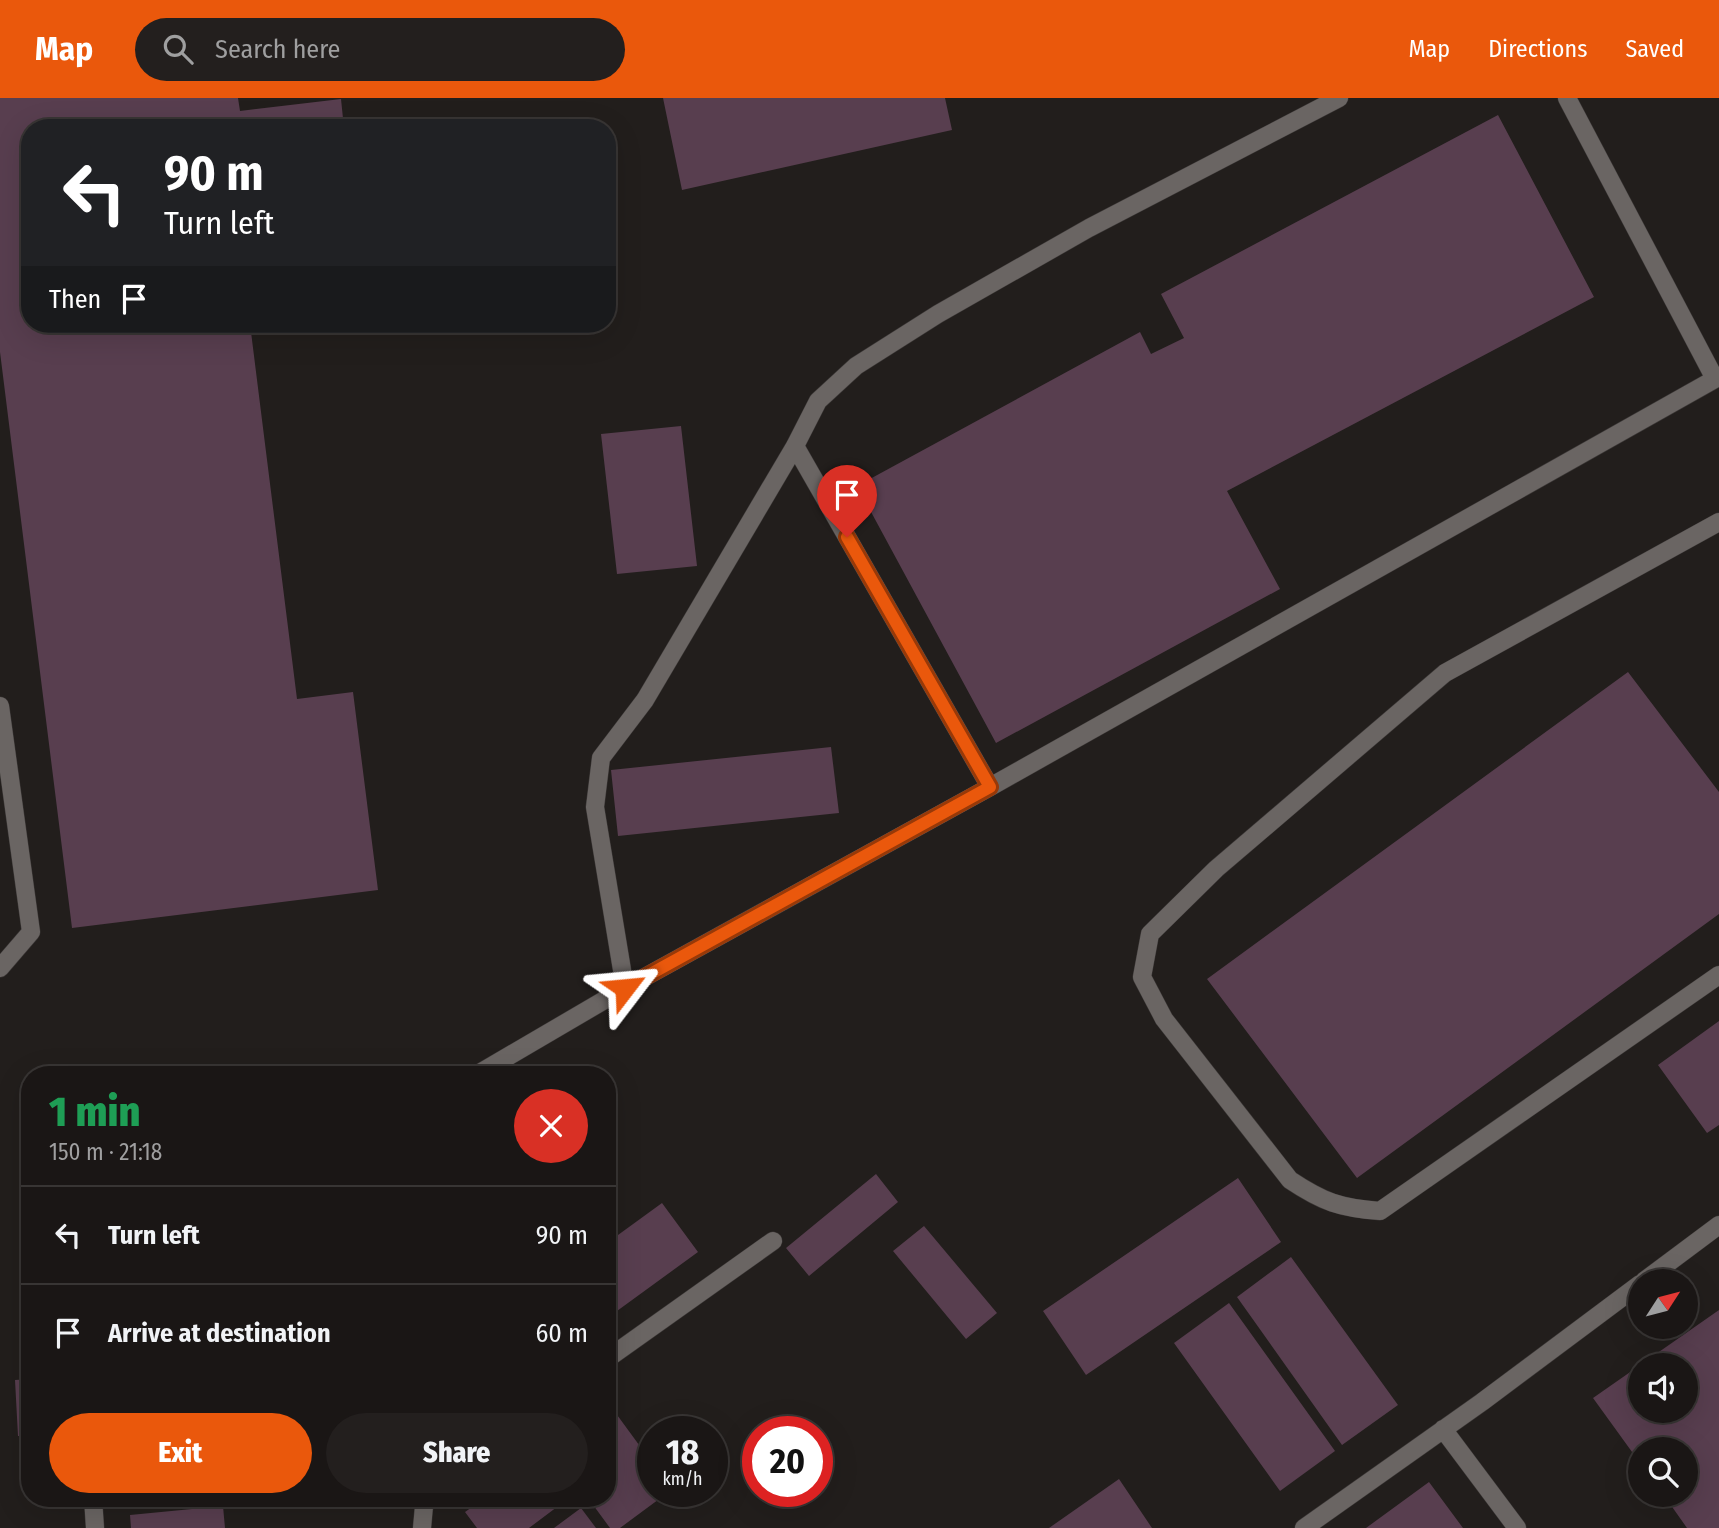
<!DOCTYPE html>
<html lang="en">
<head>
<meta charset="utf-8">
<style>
	:root { --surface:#1a1615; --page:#231f1e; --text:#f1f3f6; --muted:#9f9fa0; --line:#383534; --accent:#ea580c }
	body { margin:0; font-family:"Fira Sans Condensed",sans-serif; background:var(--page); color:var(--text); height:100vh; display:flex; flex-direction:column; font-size:26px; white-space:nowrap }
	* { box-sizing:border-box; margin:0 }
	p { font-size:23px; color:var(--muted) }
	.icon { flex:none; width:38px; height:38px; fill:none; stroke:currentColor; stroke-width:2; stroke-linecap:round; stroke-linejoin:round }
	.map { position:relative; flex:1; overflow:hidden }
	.sheet { position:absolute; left:21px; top:968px; width:595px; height:441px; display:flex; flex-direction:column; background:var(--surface); border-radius:28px; box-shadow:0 7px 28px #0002,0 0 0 2px var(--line) }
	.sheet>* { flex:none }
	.hud { position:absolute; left:21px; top:21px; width:595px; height:214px; border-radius:28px; box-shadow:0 7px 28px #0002,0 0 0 2px var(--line); background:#202124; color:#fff; overflow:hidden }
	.needle { width:46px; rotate:54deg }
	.controls { position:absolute; left:1628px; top:1171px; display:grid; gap:14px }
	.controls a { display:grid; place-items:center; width:70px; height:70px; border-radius:50%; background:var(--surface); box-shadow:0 7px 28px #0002,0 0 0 2px var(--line); font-size:35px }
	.speed { position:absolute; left:637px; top:1318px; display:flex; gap:14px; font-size:35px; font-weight:700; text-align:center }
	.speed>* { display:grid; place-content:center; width:91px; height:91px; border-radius:50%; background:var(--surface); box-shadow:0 7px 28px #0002,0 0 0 2px var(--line); line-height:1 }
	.speed small { font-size:18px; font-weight:400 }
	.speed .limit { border:10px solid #d22; background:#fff; color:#111 }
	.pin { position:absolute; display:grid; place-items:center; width:60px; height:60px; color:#fff; margin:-72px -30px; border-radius:50% 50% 50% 0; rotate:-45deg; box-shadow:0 0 7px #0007 }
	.pin .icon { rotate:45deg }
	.me { position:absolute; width:77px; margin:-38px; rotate:61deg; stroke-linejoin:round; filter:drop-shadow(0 0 5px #0008) }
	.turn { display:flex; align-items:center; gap:24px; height:147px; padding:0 28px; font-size:32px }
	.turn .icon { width:91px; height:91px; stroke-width:2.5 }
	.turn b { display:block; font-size:49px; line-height:60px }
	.then { display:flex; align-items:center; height:66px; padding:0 28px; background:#0003; gap:14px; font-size:26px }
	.round { display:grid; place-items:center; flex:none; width:74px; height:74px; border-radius:37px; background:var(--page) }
	.headline { display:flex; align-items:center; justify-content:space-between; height:119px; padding:0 28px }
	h1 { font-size:42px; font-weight:800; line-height:52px; color:#1e9e55 }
	.cta { display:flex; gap:14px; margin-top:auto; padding:14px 28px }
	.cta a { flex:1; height:80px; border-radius:42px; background:var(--accent); color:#fff; font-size:28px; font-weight:800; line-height:80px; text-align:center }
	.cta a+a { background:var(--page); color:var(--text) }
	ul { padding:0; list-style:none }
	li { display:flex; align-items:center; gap:21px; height:98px; padding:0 28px; border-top:2px solid var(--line) }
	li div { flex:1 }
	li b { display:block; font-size:26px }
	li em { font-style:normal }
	header { display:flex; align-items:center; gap:42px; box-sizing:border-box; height:98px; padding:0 35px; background:var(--accent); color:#fff }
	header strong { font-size:33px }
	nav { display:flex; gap:38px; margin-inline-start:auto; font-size:24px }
	.search { width:490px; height:63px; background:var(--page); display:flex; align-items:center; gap:18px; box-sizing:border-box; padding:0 24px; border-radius:38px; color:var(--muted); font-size:26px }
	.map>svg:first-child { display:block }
	.building { fill:#583e4f; fill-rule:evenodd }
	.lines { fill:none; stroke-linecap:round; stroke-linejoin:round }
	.service-casing { stroke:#3c3837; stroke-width:19 }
	.minor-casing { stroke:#3c3837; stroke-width:19 }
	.service { stroke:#6a6563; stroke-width:18 }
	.minor { stroke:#6a6563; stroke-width:18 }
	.route-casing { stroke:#983908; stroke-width:18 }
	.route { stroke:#ea580c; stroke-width:12 }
</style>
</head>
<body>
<header>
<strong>Map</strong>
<div class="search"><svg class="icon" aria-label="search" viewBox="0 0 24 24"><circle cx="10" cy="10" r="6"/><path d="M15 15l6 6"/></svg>Search here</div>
<nav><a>Map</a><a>Directions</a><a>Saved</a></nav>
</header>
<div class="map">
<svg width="1719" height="1430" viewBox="0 0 1719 1430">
	<rect width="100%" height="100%" fill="#221e1c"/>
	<path class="building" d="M0,0h238l2,13 101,-12 3,29h-314v196h220l47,375 56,-7 25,198 -306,38 -72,-576z
		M663,0h282l7,32 -270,60z
		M1498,17l96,182 -367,194 53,98 -284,154 -139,-257 283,-154 11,22 33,-16 -23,-44z
		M681,328l16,140 -80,8 -16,-140z
		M1628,574l91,120v122l-362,264 -150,-199z
		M831,649l8,66 -221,23 -7,-66z
		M1719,923v104l-12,8 -49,-68z
		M876,1076l22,28 -89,74 -23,-28z
		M1238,1080l43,64 -195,133 -43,-64z
		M662,1105l36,49 -81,59 -10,-14v-54z
		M924,1128l73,87 -31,26 -73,-88z
		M1291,1159l107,148 -56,40 -105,-148z
		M1229,1205l106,148 -55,40 -106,-148z
		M1719,1212v218h-32l-24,-34h22v-45h-45v14l-47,-65zM1640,1267h45v45h-45z
		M30,1281v57h-12l-3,-56z
		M612,1310l41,56v27h17l-50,37h-10l-22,-30h19v-87z
		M1119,1381l33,49h-103z
		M1429,1384l34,46h-97z
		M485,1400h84l-40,30h-52l-12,-16z
		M223,1408l2,22h-94l-1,-13z
		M581,1410l15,20h-42z"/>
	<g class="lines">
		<defs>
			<path id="service" d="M795,348l195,341
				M1719,424l-274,151 -229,196 -66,65 -8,43 22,42 126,161c33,22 50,28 90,31l339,-236
				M0,608l31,226 -31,36
				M625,890l-30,-181 6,-49 44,-58 150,-254 23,-45 38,-35 82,-52 151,-86 250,-130
				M478,976l147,-86 365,-201 725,-408 -148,-281
				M1644,1183l75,-56
				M607,1261l166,-118
				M1443,1331l74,99
				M422,1430l2,-22 6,-8
				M1304,1430l178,-126 158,-118"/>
			<path id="minor" d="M93,1400l2,30"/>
		</defs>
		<use href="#service" class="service-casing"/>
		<use href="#minor" class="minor-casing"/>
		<use href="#service" class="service"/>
		<use href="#minor" class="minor"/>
	</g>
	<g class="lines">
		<defs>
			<path id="route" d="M625,890l365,-201 -143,-250"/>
		</defs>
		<use href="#route" class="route-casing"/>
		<use href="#route" class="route"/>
	</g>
</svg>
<div class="controls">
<a><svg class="needle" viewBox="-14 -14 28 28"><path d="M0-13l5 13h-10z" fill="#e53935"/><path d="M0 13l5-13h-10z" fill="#9f9fa0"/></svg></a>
<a><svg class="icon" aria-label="sound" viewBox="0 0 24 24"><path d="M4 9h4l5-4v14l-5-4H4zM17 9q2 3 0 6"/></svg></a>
<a><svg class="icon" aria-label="search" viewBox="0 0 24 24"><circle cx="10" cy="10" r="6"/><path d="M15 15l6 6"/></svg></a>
</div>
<div class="speed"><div>18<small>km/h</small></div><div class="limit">20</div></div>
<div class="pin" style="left:847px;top:439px;background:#d93025"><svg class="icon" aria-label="arrive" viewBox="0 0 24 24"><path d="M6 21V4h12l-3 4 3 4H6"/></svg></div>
<svg class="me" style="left:625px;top:890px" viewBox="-20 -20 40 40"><path d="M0-17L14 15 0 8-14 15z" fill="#ea580c" stroke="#fff" stroke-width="4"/></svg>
<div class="hud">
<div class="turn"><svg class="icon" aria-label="left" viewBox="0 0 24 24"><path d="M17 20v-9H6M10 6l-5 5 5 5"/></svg><div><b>90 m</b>Turn left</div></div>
<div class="then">Then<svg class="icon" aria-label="arrive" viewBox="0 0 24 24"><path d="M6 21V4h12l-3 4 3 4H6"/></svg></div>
</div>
<section class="sheet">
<div class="headline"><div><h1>1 min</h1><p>150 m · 21:18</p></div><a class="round" style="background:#d93025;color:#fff"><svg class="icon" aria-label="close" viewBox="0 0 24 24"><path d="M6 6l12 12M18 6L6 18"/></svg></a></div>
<ul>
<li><svg class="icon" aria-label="left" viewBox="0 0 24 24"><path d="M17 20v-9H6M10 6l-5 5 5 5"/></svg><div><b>Turn left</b></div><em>90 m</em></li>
<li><svg class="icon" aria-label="arrive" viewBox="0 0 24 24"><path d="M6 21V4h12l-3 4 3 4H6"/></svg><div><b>Arrive at destination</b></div><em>60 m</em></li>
</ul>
<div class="cta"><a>Exit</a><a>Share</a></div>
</section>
</div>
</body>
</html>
